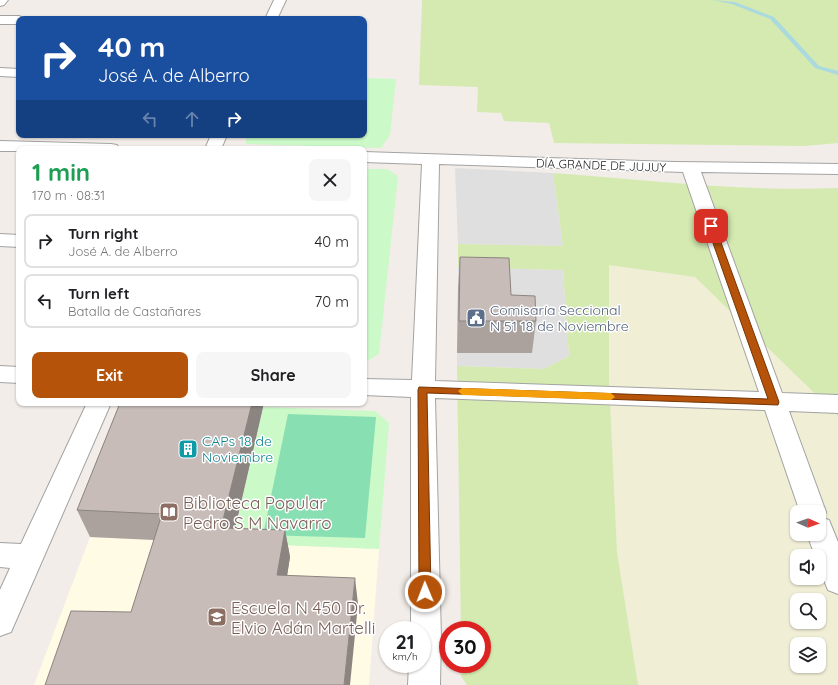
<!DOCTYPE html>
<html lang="en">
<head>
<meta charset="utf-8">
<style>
	:root { --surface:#fff; --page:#f6f6f6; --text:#202124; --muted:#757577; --line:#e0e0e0; --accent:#b45309 }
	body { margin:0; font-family:Quicksand,sans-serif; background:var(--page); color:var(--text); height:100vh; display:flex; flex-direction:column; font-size:15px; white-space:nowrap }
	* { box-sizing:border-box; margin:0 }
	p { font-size:13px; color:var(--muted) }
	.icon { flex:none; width:22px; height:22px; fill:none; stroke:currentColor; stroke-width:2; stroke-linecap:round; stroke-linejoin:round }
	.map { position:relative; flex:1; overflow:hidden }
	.side { position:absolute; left:16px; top:146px; width:351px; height:260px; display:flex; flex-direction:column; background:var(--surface); border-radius:8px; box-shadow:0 1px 3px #0004 }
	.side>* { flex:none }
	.guide { position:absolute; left:16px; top:16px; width:351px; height:122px; border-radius:8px; box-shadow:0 1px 3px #0004; background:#1a4fa0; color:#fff; overflow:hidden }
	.needle { width:26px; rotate:92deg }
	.tools { position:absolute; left:790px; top:505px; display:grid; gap:8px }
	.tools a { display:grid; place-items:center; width:36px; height:36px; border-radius:8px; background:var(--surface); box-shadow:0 1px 3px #0004; font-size:20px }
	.speed { position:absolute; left:379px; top:621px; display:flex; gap:8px; font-size:20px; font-weight:700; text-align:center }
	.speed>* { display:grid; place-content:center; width:52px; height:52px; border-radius:50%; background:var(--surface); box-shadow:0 1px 3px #0004; line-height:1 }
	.speed small { font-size:10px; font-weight:400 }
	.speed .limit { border:6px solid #d22; background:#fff; color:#111 }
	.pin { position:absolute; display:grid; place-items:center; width:34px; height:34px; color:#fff; margin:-17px; border-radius:8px; box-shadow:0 2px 6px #0006 }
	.me { position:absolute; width:44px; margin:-22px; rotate:359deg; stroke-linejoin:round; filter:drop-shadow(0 0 3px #0008) }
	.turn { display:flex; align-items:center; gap:14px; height:84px; padding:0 16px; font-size:18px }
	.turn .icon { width:52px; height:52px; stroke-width:2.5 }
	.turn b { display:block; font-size:28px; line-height:34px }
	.lanes { display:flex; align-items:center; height:38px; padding:0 16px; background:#0003; justify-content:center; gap:20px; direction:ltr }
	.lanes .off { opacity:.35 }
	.round { display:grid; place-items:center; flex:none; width:42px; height:42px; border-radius:8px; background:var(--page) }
	.headline { display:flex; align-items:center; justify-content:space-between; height:68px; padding:0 16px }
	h1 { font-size:24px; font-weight:800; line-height:30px; color:#1e9e55 }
	.action { display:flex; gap:8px; margin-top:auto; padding:8px 16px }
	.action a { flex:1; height:46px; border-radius:8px; background:var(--accent); color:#fff; font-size:16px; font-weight:800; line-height:46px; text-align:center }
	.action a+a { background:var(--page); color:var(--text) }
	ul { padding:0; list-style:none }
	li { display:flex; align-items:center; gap:12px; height:54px; margin:0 8px 6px; padding:0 8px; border:2px solid var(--line); border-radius:8px }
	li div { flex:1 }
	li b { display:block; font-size:15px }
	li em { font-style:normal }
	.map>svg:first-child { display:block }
	.residential { fill:#e0dfdf }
	.education { fill:#fffbe5 }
	.farmland { fill:#f0eed5; fill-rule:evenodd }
	.grass { fill:#d5eab0 }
	.park { fill:#cbf9c8 }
	.pitch { fill:#88dfb1 }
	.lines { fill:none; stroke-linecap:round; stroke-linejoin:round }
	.stream { fill:#aadade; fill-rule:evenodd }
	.street-casing { stroke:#a3a3a3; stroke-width:2 }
	.street { fill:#fff; fill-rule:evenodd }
	.wall { fill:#aba29e }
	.shaded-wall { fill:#8b8481 }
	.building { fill:#c7bcb8; stroke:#8b8481 }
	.route { fill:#b45309; stroke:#753606 }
	.slow { fill:#f59e0b }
	.labels { text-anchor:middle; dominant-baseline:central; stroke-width:3; stroke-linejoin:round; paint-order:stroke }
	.far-street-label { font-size:12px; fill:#222; stroke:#fff }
	.service-label { font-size:14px; fill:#4e5e75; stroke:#fff; text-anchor:start }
	.culture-label { font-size:14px; fill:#0d838f; stroke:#fff; text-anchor:start }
	.near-education-label { font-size:17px; fill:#785e54; stroke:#fff; text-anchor:start }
</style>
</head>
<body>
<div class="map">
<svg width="838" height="685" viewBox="0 0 838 685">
	<rect width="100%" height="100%" fill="#f2ede9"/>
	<path class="residential" d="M455,168l98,5 10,73 -105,-2z
		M458,267l105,3 6,86 -25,13 -87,-3v-13l75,-1 -37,-26 11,-37 -48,-1z"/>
	<path class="education" d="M90,537l289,12 -10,136h-335z"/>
	<path class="farmland" d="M609,265l86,12 143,139v269h-200l-21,-133 -8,-172zM797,512h22v22h-22zM797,556h22v22h-22zM797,600h22v22h-22zM797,644h22v22h-22z"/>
	<path class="grass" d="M422,0h416v143l-33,3 -251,-3 -5,-20 -45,-2 -3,-8 -24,-1 1,-25 -59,-2z
		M553,173c95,7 190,19 285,15v228l-143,-139 -86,-12v115l8,172 21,133h-171l-6,-9v-12h21v-34h-21l-4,-264 87,3 25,-13 -6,-86 -105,-3v-23l105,2z"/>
	<path class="park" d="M364,78l32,1 -6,56 -9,13 -135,-4v-9h118z
		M364,169h23l11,7 -19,178 -15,9z
		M263,407l112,4 14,12 -10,126 -147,-6z"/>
	<path class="pitch" d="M288,414l88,3 -11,121 -102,-3z"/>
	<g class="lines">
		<path class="stream" d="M712,0l23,2 39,15 45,49 19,5v4l-23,-7 -45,-49 -38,-15z"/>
		<defs>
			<path id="street" d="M0,0h8l-4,5 -4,1z
				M274,0h12l-9,19h-12z
				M0,16h19l6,3h-6v5h-19z
				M0,68l19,1v8l-19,-1z
				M211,135h16l-6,14h-16z
				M0,141l111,3 6,1 2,4h-100v2h-19z
				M364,152l310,10 164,2v10l-137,-2 81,221 56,2v18l-49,-2 37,101 -3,6 6,2 9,22v52l-10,-4 -9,-22v-12h-4l-8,-22h12v-22h-19l-35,-102 -330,-12 6,240 -1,47h-32l1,-21h13v-34h-11v-233l-47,-2v-16l48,1 10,-216 -58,-2zM439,164l244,8 76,220 -324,-11z
				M0,234l19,1v12l-19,-1z
				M0,366l19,1v16l-19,-1z
				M87,403h24l-100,229 -11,4v-46l10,-22 -10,-1v-24l21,1z"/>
		</defs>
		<use href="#street" class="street-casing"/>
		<use href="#street" class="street"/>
	</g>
	<path class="wall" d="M460,257l51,38 25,26 -4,32h-75l1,-65z
		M120,403h142l1,4 -28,121 50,2 5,27 -3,19 71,28 -227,8 23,-72 -64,-3 -13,-27z"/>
	<path class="shaded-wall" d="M252,403h10l1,4 -34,148 -8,-27z
		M285,530l5,27 -7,44 -6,-26z
		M355,578l3,26 -8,81h-6z"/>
	<path class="building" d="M460,257l49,1 2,37 24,1 1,25h-77z
		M120,403h132l-31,125 64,2 -8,45 78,3 -11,107h-299l26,-74 60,1 31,-98 -85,-4z"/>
	<path class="route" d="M708,224l7,2 64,176 -1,3 -351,-12 4,199 -2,3 -4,2 -4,-2 -2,-3 -1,-202 1,-3 349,12 -61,-173z"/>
	<path class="slow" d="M462,388l149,5 4,4 -4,3 -149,-5 -4,-4z"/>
	<defs>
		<symbol id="civic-square" viewBox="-11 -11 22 22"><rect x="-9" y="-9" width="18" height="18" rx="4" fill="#5c6f8a" stroke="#fff"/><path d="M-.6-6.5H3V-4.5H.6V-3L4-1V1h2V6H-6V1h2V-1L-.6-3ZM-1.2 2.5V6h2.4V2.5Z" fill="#fff"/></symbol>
		<symbol id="building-square" viewBox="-11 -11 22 22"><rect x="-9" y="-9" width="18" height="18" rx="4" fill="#0f9aa8" stroke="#fff"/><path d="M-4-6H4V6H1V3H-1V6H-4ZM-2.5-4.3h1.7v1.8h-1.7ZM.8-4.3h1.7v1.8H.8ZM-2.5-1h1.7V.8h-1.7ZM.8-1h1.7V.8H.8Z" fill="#fff"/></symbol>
		<symbol id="library-square" viewBox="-11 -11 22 22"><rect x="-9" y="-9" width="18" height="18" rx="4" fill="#8d6e63" stroke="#fff"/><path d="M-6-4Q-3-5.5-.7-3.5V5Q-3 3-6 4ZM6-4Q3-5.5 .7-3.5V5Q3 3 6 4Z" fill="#fff"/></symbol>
		<symbol id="school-square" viewBox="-11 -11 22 22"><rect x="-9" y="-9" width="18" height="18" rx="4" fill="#8d6e63" stroke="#fff"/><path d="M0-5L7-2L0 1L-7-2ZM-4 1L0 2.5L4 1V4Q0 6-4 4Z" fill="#fff"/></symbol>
	</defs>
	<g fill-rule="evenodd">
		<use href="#civic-square" x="465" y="307" width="22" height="22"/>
		<use href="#building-square" x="177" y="438" width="22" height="22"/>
		<use href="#library-square" x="158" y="501" width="22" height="22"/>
		<use href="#school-square" x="206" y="606" width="22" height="22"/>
	</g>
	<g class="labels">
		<g class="far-street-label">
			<text transform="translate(601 165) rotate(2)">DÍA GRANDE DE JUJUY</text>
		</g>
		<g class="service-label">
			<text x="490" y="310">Comisaría Seccional<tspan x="490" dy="16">N 51 18 de Noviembre</tspan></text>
		</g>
		<g class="culture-label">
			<text x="202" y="441">CAPs 18 de<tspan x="202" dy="16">Noviembre</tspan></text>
		</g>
		<g class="near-education-label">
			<text x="183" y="502">Biblioteca Popular<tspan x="183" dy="20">Pedro S M Navarro</tspan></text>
			<text x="231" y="607">Escuela N 450 Dr.<tspan x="231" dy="20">Elvio Adán Martelli</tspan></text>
		</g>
	</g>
</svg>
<div class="tools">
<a><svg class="needle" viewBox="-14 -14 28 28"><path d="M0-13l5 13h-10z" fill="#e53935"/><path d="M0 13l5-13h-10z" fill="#757577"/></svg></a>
<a><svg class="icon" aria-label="sound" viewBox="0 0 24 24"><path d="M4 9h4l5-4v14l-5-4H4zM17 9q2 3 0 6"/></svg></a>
<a><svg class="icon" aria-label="search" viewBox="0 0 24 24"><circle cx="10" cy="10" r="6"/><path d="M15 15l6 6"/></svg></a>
<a><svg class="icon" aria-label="layers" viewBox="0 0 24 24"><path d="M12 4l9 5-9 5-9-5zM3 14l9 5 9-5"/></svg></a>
</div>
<div class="speed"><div>21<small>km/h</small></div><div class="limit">30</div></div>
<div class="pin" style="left:711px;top:226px;background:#d93025"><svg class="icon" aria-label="arrive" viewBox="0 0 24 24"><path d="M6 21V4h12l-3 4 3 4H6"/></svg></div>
<svg class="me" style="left:425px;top:592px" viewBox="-20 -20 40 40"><circle r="17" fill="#b45309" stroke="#fff" stroke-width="3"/><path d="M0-11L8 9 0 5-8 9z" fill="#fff"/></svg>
<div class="guide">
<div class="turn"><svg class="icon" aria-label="right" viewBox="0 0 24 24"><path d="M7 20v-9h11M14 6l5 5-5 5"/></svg><div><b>40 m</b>José A. de Alberro</div></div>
<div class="lanes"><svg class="icon off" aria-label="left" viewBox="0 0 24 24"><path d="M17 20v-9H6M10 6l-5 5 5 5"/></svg><svg class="icon off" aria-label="ahead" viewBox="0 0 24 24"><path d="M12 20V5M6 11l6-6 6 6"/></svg><svg class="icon" aria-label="right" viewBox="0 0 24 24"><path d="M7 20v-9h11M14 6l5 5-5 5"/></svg></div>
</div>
<section class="side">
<div class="headline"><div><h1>1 min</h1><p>170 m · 08:31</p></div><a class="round"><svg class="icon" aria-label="close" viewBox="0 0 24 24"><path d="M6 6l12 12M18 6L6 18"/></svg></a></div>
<ul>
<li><svg class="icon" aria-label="right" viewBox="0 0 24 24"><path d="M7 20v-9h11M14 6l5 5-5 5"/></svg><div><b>Turn right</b><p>José A. de Alberro</p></div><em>40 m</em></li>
<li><svg class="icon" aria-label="left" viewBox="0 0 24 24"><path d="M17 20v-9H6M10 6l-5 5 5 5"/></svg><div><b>Turn left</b><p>Batalla de Castañares</p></div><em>70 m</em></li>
</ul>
<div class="action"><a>Exit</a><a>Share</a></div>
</section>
</div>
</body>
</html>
